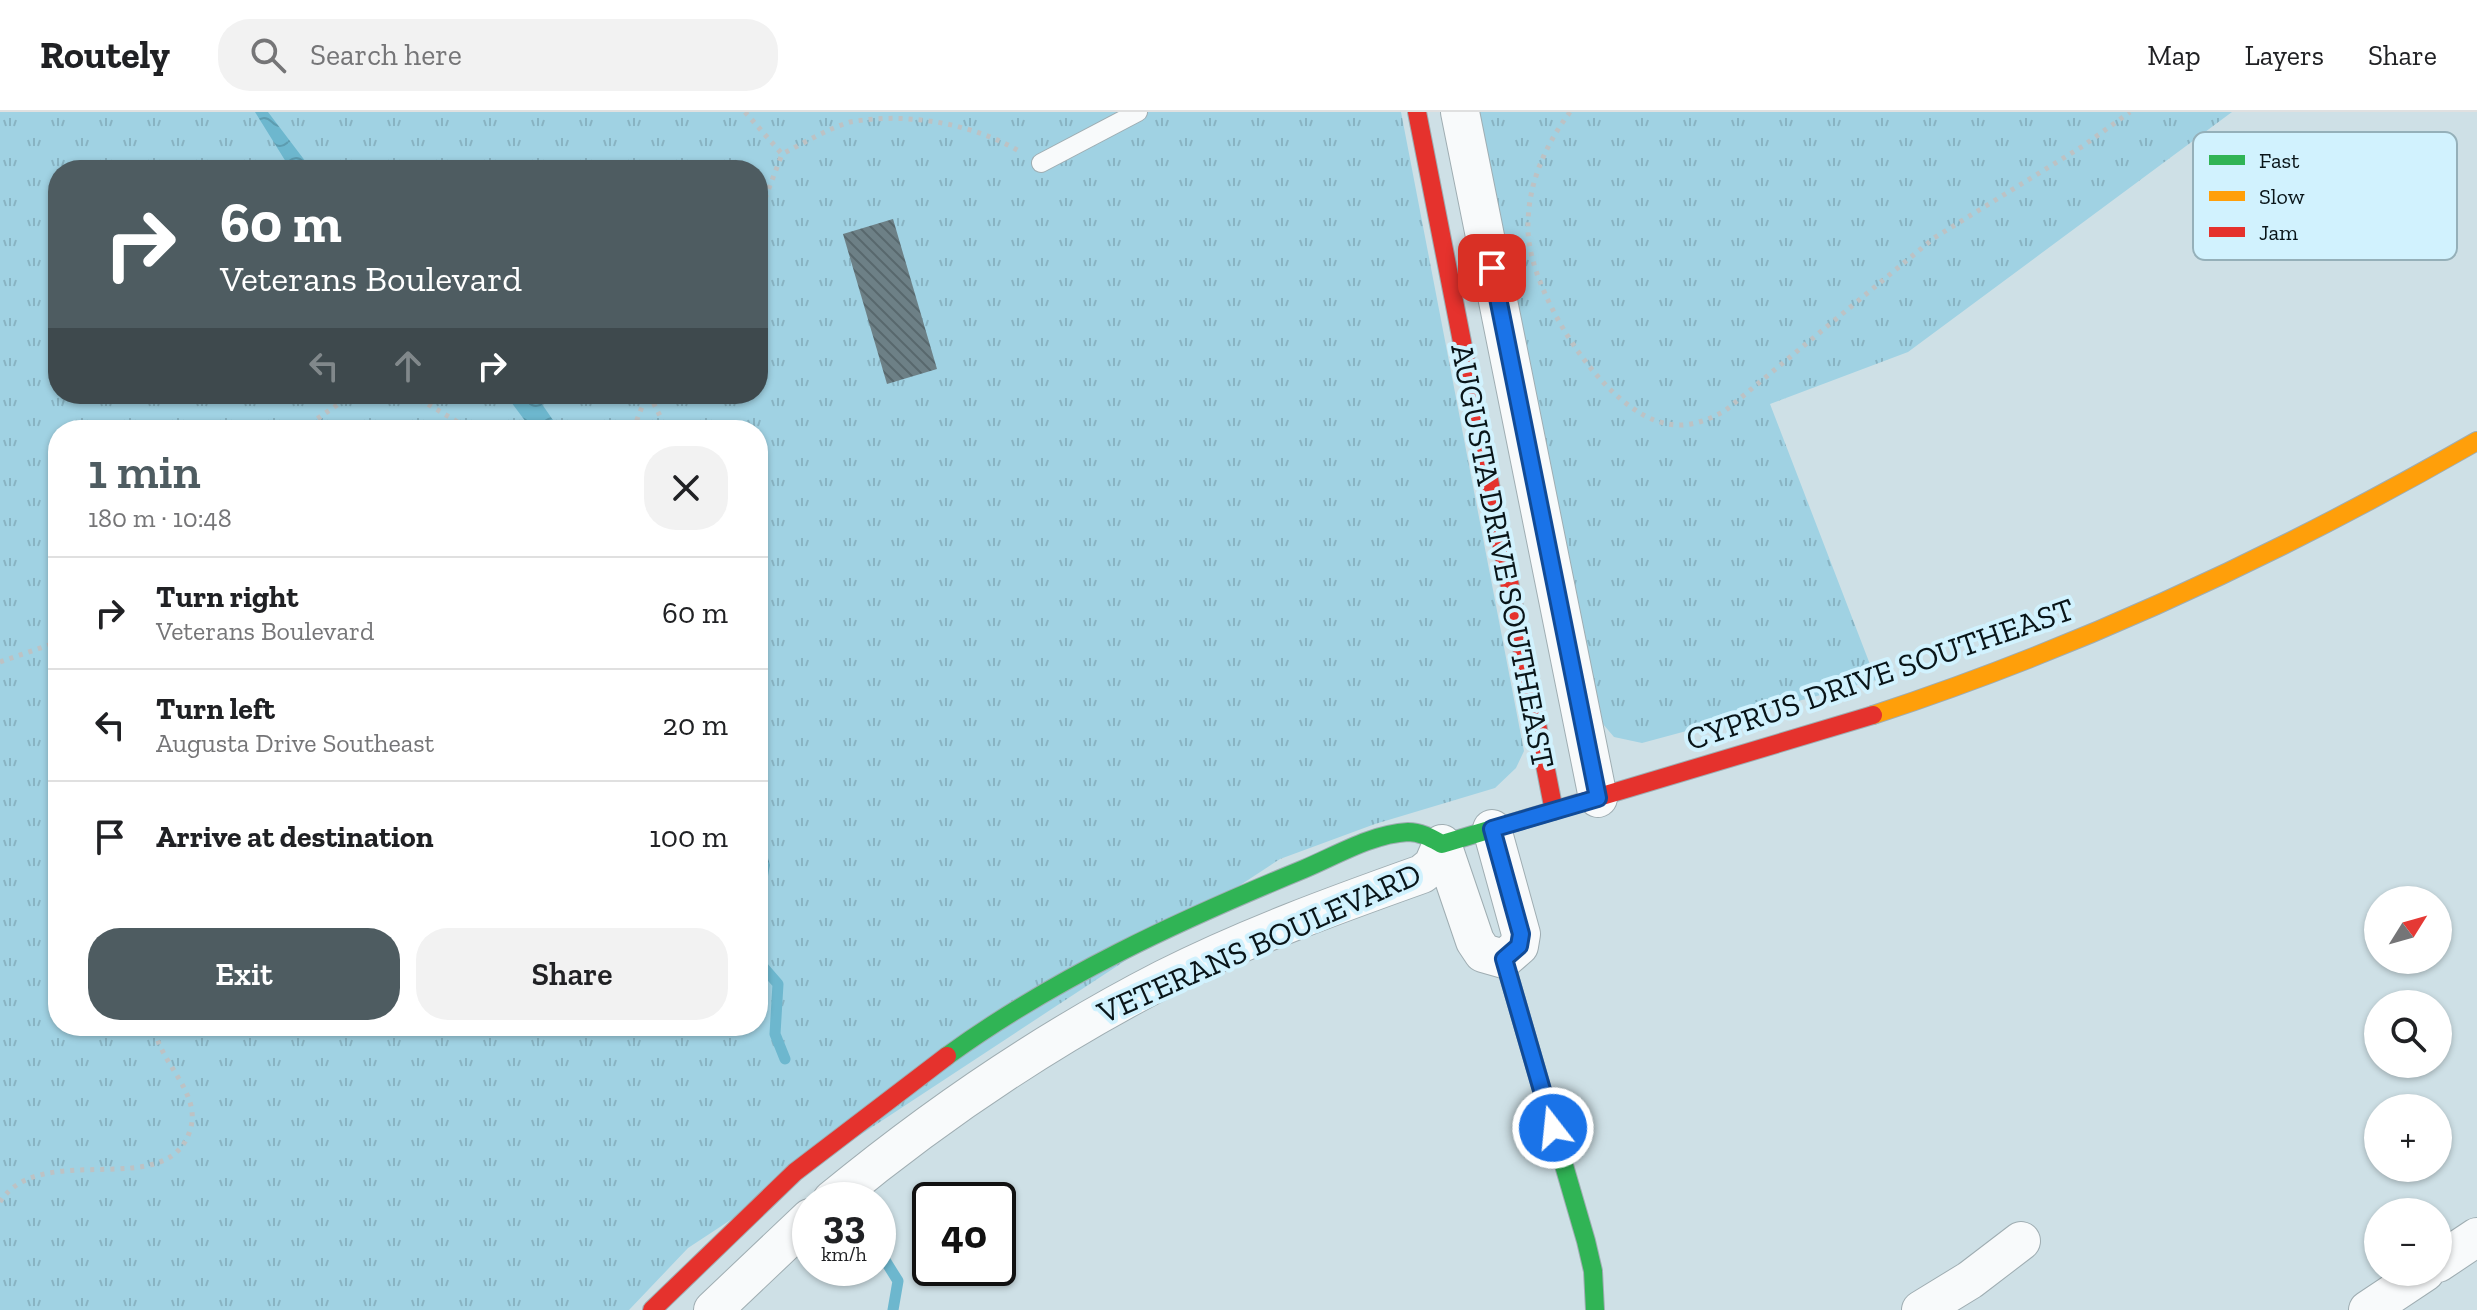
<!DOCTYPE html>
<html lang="en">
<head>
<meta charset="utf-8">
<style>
	:root { --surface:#fff; --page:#f2f2f2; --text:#202124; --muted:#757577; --line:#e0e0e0; --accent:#4e5c61 }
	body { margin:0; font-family:"Zilla Slab",serif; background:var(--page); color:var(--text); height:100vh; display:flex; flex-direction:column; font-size:30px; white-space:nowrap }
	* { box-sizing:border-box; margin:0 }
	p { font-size:26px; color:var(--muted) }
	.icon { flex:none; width:44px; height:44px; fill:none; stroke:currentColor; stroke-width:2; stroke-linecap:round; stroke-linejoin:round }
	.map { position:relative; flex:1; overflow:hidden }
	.panel { position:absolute; left:48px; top:308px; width:720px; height:616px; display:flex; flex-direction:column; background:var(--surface); border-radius:32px; box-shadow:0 2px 6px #0004 }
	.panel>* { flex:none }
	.hud { position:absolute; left:48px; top:48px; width:720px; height:244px; border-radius:32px; box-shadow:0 2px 6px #0004; background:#4e5c61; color:#fff; overflow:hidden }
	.needle { width:52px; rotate:53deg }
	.controls { position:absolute; left:2364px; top:774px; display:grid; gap:16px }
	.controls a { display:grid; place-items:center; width:88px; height:88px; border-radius:50%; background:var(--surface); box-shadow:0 2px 6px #0004; font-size:40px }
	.speed { position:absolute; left:792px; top:1070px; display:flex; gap:16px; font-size:40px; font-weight:700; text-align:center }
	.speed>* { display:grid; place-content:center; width:104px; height:104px; border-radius:50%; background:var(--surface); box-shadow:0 2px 6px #0004; line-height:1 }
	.speed small { font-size:20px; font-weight:400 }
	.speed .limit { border:4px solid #111; border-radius:12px; background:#fff; color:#111 }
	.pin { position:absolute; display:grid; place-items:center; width:68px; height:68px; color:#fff; margin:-34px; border-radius:16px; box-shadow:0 4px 12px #0006 }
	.me { position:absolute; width:88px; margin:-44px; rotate:344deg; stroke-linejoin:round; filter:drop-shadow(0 0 6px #0008) }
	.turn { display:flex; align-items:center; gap:28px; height:168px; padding:0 40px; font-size:36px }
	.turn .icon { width:104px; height:104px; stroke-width:2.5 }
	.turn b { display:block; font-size:56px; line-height:68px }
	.lanes { display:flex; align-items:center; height:76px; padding:0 40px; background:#0003; justify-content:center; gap:40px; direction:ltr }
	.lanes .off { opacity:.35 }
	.round { display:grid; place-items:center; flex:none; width:84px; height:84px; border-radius:32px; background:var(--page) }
	.head { display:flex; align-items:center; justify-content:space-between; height:136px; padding:0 40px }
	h1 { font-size:48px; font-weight:600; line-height:60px; color:var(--accent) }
	.button { display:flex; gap:16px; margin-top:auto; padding:16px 40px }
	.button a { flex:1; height:92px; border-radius:32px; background:var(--accent); color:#fff; font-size:32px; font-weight:600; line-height:92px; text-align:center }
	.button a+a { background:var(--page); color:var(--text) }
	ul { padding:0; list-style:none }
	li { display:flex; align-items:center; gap:24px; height:112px; padding:0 40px; border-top:2px solid var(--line) }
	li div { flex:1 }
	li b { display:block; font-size:30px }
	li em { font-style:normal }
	header { display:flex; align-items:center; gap:48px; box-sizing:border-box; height:112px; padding:0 40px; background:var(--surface); border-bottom:2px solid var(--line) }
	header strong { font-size:38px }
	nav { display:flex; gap:44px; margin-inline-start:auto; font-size:28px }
	.search { width:560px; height:72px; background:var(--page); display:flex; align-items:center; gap:20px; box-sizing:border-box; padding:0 28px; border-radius:32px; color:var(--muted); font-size:30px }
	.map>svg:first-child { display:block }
	.grass { fill:url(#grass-tufts); fill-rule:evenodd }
	.water { fill:url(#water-waves) }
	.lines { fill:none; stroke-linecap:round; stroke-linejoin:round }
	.stream { stroke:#6db7ce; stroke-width:11 }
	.building { fill:url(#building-back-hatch) }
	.lane-casing { stroke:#9fadb2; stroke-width:20 }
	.street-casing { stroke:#9fadb2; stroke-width:40 }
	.fast-casing { stroke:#9fadb2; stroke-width:20 }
	.slow-casing { stroke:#9fadb2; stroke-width:20 }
	.jam-casing { stroke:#9fadb2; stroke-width:20 }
	.path { stroke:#bdc2c4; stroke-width:5; stroke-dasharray:4 6; stroke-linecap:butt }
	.lane { stroke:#f8fafb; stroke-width:18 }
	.street { stroke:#f8fafb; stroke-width:38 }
	.fast { stroke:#30b455; stroke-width:18 }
	.slow { stroke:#ff9f0a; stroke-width:18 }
	.jam { stroke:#e5322d; stroke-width:18 }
	.route-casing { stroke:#114b97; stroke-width:20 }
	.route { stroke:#1a73e8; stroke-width:14 }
	.labels { text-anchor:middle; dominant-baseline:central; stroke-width:8; stroke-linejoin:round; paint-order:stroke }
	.street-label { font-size:32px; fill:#091519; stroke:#d1f2fe }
	.key { fill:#d1f2fe; stroke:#95b0b9; stroke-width:2 }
	.key-label { font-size:22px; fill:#091519 }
</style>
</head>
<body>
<header>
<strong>Routely</strong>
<div class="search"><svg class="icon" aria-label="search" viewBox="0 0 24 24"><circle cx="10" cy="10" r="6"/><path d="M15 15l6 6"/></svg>Search here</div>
<nav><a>Map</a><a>Layers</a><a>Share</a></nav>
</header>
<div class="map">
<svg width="2477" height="1198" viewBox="0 0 2477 1198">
	<defs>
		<pattern id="grass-tufts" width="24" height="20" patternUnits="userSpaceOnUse" patternTransform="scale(2)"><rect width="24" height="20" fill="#a0d2e3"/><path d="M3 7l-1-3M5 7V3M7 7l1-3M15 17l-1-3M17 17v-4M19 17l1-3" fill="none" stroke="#88b3c2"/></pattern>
		<pattern id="water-waves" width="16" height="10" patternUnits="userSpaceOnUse" patternTransform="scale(2)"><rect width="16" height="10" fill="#6db7ce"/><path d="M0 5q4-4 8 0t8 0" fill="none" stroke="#5d9cb0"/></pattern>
		<pattern id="building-back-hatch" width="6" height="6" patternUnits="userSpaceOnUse" patternTransform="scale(2)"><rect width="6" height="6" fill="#6d8086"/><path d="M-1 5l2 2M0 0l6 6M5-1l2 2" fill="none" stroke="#58686d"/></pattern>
	</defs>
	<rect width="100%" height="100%" fill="#cee0e6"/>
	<path class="grass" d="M0,0h1401l123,639 -8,17 -21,20 -120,36 -95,35 -592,389 -59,62h-629zM58,58h700v224h-700zM58,318h700v596h-700z
		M1477,0h755l-324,240 -138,52 106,276 -234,63 -28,-6 -17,-20z"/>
	<path class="water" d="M255,0h13l44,58h-21z
		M505,282h30l20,29 24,7h-47z
		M758,711l12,42 -12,67z"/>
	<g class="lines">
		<path class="stream" d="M758,849l20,23 -3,50 10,25
			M878,1137l20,32 -5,29"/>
	</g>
	<path class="building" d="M893,107l44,150 -50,15 -44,-150z"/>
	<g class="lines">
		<defs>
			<path id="lane" d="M1041,51l97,-51"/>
			<path id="street" d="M1460,0l138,686
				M1442,732l33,97 8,12 21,6 15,-13 2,-12 -29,-105
				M832,1088c103,-85 213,-160 332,-221 83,-42 171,-74 258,-105l11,-9 9,-21
				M2438,1151l39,-26
				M713,1198l97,-92
				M1921,1198l49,-30 51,-39
				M2368,1198l57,-38"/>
			<path id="fast" d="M1504,847l82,282 7,30 2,39
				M947,944c109,-79 233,-136 357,-187 33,-14 68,-35 104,-37 13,0 23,6 34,12l80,-24"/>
			<path id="slow" d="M1873,603c211,-69 411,-163 604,-274"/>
			<path id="jam" d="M1417,0l137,699
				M1522,708l351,-105
				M652,1198l143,-138 152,-116"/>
		</defs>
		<use href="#lane" class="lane-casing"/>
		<use href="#street" class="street-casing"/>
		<use href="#fast" class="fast-casing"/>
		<use href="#slow" class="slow-casing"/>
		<use href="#jam" class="jam-casing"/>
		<path class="path" d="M745,0l37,42c22,-11 45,-25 68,-32 56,-10 121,1 169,29
			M1570,0c-26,35 -43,74 -42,118 1,62 76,183 140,194 20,4 41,-4 58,-14l208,-172 149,-92 47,-34
			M758,105l24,-63
			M400,282l26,9 45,27
			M649,282l18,36
			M301,318l39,-27 23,-9
			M633,318l14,-36
			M0,550l58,-20
			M0,1090c42,-65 171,3 191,-75 9,-36 -33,-66 -37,-101"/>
		<use href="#lane" class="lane"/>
		<use href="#street" class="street"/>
		<use href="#fast" class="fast"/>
		<use href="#slow" class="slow"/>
		<use href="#jam" class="jam"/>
	</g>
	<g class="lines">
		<defs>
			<path id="route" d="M1492,156l106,530 -106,31 29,105 -2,12 -15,13 49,169"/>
		</defs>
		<use href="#route" class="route-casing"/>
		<use href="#route" class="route"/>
	</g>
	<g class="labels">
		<g class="street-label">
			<text transform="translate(1503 444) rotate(79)">AUGUSTA DRIVE SOUTHEAST</text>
			<text transform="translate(1880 562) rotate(-19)">CYPRUS DRIVE SOUTHEAST</text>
			<text transform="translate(1259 831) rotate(-24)">VETERANS BOULEVARD</text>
		</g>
	</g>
	<rect x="2193" y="20" width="264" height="128" rx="12" class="key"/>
	<rect x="2209" y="43" width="36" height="10" fill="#30b455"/>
	<rect x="2209" y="79" width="36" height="10" fill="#ff9f0a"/>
	<rect x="2209" y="115" width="36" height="10" fill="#e5322d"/>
	<g class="key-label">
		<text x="2259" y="56">Fast</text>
		<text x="2259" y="92">Slow</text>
		<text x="2259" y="128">Jam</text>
	</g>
</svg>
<div class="controls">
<a><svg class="needle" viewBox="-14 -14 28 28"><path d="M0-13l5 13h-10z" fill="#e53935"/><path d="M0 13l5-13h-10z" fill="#757577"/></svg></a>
<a><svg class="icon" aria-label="search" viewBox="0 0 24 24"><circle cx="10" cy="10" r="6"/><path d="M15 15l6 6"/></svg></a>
<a>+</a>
<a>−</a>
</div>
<div class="speed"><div>33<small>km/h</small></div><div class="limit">40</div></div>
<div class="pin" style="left:1492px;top:156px;background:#d93025"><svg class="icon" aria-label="arrive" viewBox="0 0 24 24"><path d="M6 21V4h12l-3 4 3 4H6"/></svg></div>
<svg class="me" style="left:1553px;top:1016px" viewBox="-20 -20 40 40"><circle r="17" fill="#1a73e8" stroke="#fff" stroke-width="3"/><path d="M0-11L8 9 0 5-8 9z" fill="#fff"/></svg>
<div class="hud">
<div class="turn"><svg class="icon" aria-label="right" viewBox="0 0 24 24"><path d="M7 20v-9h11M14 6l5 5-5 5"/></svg><div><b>60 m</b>Veterans Boulevard</div></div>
<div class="lanes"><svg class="icon off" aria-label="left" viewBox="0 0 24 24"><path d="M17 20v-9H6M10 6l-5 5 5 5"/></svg><svg class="icon off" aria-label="ahead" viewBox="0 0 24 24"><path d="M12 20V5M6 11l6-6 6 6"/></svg><svg class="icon" aria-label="right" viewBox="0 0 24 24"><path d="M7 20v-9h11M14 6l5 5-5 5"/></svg></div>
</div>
<section class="panel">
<div class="head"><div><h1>1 min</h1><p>180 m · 10:48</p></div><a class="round"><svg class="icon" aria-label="close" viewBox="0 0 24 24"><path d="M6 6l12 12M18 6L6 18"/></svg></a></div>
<ul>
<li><svg class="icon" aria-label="right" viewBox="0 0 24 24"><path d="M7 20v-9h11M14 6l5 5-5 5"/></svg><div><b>Turn right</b><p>Veterans Boulevard</p></div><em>60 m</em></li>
<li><svg class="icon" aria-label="left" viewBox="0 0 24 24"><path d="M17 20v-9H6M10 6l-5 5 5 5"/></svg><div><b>Turn left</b><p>Augusta Drive Southeast</p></div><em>20 m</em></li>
<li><svg class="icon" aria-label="arrive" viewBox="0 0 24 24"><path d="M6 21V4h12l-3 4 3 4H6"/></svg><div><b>Arrive at destination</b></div><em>100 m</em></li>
</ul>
<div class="button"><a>Exit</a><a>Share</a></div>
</section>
</div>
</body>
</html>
